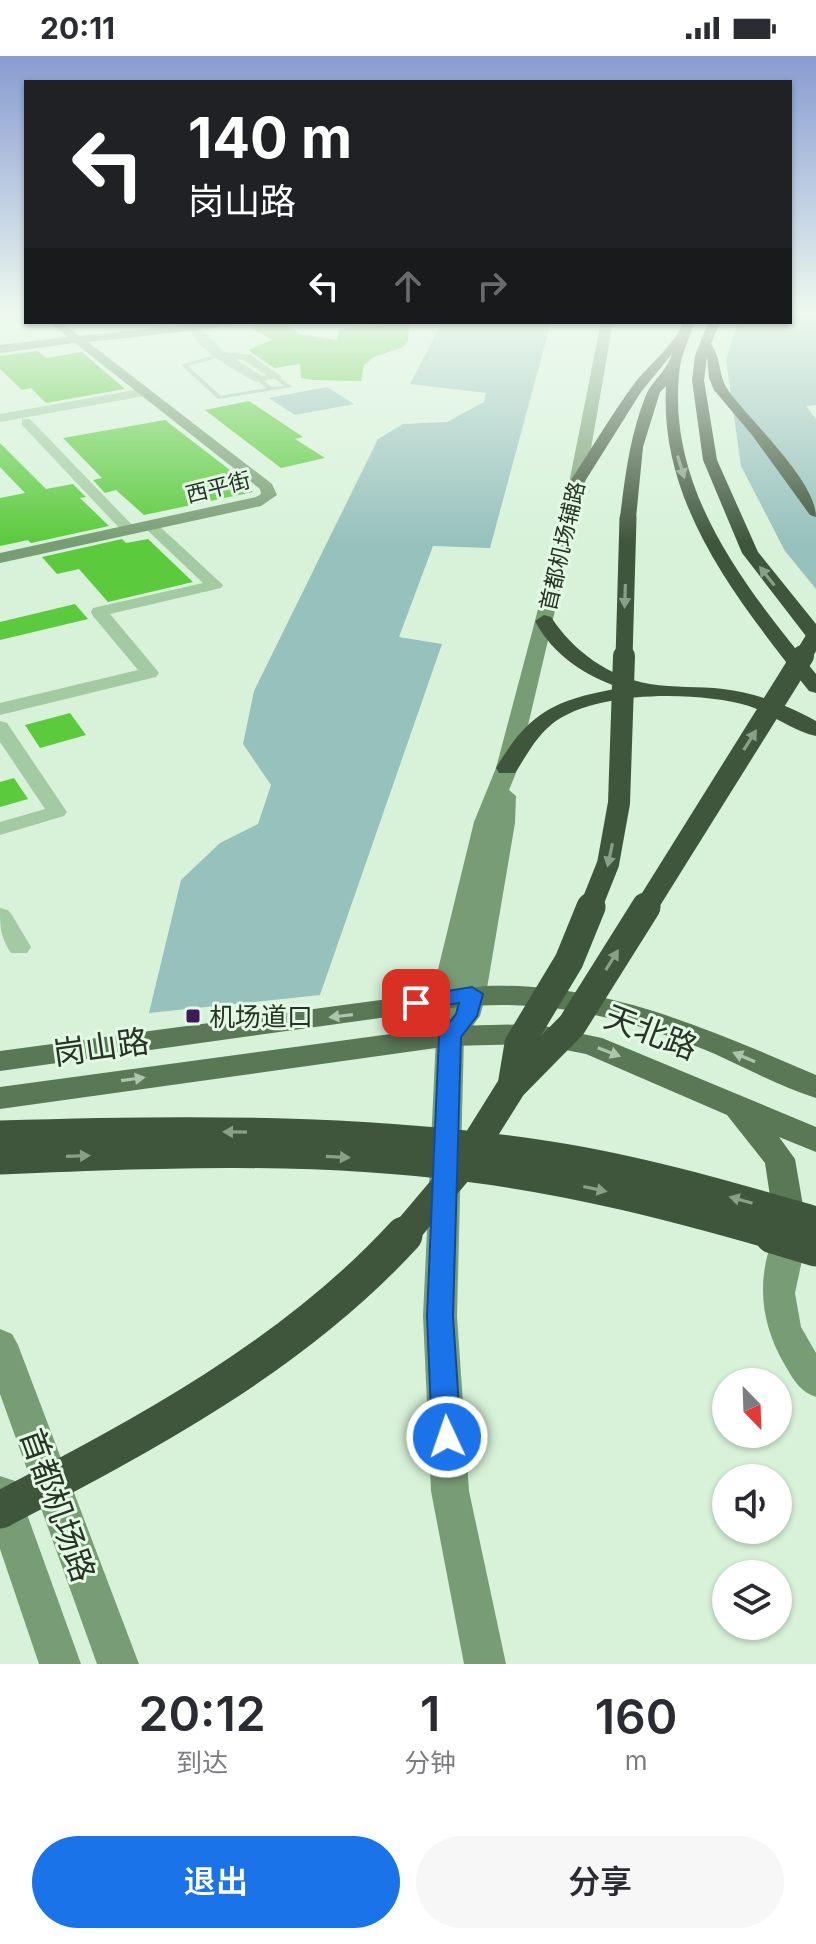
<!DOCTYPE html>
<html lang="zh">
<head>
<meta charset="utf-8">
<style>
	:root { --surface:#fff; --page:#f7f7f7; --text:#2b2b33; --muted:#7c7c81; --accent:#1a73e8 }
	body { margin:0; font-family:Inter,"Noto Sans SC",sans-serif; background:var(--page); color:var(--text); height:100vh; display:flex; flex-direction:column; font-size:30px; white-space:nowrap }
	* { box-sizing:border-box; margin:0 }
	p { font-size:26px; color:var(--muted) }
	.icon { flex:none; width:44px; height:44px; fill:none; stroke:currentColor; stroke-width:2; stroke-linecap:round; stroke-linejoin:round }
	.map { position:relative; height:1608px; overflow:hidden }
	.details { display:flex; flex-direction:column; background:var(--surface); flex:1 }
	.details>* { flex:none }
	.guide { position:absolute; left:24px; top:24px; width:768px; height:244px; border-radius:0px; box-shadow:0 2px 6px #0004; background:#202124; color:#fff; overflow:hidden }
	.needle { width:52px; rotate:157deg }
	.fabs { position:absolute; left:712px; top:1312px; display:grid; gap:16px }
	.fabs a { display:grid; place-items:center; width:80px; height:80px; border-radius:50%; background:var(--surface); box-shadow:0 2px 6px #0004; font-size:40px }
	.pin { position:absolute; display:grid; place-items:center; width:68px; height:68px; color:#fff; margin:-34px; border-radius:16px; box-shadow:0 4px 12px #0006 }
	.me { position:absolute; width:88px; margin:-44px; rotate:357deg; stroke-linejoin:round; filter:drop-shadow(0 0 6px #0008) }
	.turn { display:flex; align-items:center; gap:28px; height:168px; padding:0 32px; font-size:36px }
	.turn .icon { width:104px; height:104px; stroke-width:2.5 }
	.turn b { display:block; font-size:56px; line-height:68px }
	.lanes { display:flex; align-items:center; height:76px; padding:0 32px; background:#0003; justify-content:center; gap:40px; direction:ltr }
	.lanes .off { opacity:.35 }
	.eta { display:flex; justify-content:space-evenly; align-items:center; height:136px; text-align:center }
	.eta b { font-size:48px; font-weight:600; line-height:56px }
	.button { display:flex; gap:16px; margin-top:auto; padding:16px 32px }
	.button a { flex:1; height:92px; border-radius:48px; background:var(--accent); color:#fff; font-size:32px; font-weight:600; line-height:92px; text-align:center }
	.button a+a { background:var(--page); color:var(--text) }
	.status { display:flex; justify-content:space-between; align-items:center; height:56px; padding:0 40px; background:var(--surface); direction:ltr }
	.status svg { height:22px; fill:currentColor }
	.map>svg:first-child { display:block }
	.green { fill:#97c1bc }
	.building { fill:#5bca3d }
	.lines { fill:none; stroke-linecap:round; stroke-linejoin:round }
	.lane { fill:#a3caa3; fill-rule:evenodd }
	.street { fill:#a3caa3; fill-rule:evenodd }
	.secondary { fill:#789d74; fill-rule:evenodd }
	.primary { fill:#5a7756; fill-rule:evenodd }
	.highway { fill:#40563c; fill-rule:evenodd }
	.highway-bridge-far3 { stroke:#40563c; stroke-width:17 }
	.highway-bridge-far2 { stroke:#40563c; stroke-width:22 }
	.highway-bridge-far1 { stroke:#40563c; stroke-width:29 }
	.highway-bridge { stroke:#40563c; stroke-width:37 }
	.oneway { fill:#899f88 }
	.oneway2 { fill:#acc5ac }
	.route { fill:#1a73e8; stroke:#114b97; stroke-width:2 }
	.poi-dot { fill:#3f1a57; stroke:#e3f9e5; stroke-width:3 }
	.labels { text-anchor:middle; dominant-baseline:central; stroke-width:6; stroke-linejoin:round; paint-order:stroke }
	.far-street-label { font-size:22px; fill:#273425; stroke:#e3f9e5 }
	.poi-label { font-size:26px; fill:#273425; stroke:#e3f9e5; text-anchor:start }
	.near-street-label { font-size:32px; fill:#273425; stroke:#e3f9e5 }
</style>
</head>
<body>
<div class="status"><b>20:11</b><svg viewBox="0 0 49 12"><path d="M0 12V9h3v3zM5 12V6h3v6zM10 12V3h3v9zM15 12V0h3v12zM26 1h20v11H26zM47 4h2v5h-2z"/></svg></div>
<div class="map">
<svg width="816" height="1608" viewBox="0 0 816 1608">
	<rect width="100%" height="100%" fill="#d7f2d9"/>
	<path class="green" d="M790,260h26v89l-10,1 10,13v170l-31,-38 -44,-85 -15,-106 12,-38h52z
		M442,266h109l-61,226 -57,-2 -34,91 43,7 -122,351 -171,18 32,-133 39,-37 38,-19 13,-39 -28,-41 11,-53 124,-252 25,-15 44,-2 37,-20 2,-9 -76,-9z
		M327,331l27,17 -59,11 -26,-17z"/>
	<path class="building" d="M282,266l19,13 36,5 3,-11 69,-5 -1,17 -5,6 -29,10 -10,8 -3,16 -48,-1 -12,-2 -1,-14 -26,4 -26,-18 24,-10 -24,-15z
		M38,295l8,7 36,-6 43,37 -79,14 -15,-15 -9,2 -22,-21v-13z
		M249,345l54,36 -8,2 30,19 -44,10 -76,-58z
		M165,364l74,57 -4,1 18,14 -109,23 -28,-25 -11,3 -12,-13 9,-2 -39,-40z
		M0,387l46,46 27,-5 13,13 -6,1 29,28 -78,17 -3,-3 -28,6v-48l25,-5 -25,-26z
		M122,483l4,4 22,-4 45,43 -85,20 -29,-33 -22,5 -15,-17z
		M75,548l13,15 -88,21v-18z
		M70,657l16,22 -46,13 -15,-23z
		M14,722l14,21 -28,8v-25z"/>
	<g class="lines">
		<path class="lane" d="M222,297l2,3 -36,10 33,30 45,-8 -9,-8 3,-2 12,9 12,-1 -10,-8 -1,-1 3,-2 16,12 -74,12 -37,-34z"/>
		<path class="street" d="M190,270h8l26,26 27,3 31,22 -26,5c-20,-12 -63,-32 -66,-56zM235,303l9,1 22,15 -4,1z
			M146,332l6,4 -2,3 -150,27v-8z
			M22,363h8l104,108v6h-10l-102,-108z
			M150,465l5,1 68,63 -2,3 -111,26 46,55 3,4 -3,4 -156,38v-12l138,-33 -45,-54 -2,-4 2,-4 110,-25 -58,-55 -2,-3z
			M0,665l7,2 60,89 -3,4 -64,19v-13l45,-13 -45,-67z
			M0,852l8,2 4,5 19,32 -4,6h-16c-11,-17 -11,-27 -11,-45z"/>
		<path class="secondary" d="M49,266h13l18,14 131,-14h33l-36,7 -120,13 184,142 5,11 -16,11 -261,57v-10l256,-56 5,-3 -1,-5 -185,-146 -75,10v-8l67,-8z
			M601,266h12l-28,161 -67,285 -9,22 7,6 -1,27 -29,171 -6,22 -16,22 -7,278 12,175 37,173h-42l-33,-173 -8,-175 13,-280 -5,-38 43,-176 22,-54 39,-147 34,-138z
			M792,1163l12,4 4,9 -13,61 6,34 15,26v44c-15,-5 -22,-16 -30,-30 -28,-47 -31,-95 -6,-144z
			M0,1273l12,5 6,11 121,319h-42l-97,-270z
			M0,1420l15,5 66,183h-42l-39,-115z"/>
		<path class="primary" d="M485,930c120,-4 223,43 331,89v23c-35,-11 -68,-29 -101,-44 -84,-35 -164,-56 -256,-47l-459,64v-20z
			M535,968l67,14 214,89v25l-37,-15 16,22 12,70 -4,9 -12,4 -12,-4 -4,-9 -10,-66 -38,-48 -141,-61 -51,-10 -85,2 -450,63v-22l450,-61z"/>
		<path class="highway" d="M683,266h12c-6,17 -15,35 -16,53 -11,117 67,213 137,299v19l-7,-2c-70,-89 -150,-186 -143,-305l-6,6 -17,55 -7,71 -8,5 -8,-5c5,-42 10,-83 26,-123 7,-16 21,-24 26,-41l-31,38 -59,94h-10l-3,-3c22,-33 42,-68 65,-99 16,-21 41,-39 49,-62z
			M708,266h12l-9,22c11,15 7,32 17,46 22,31 88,91 88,127l-6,-2 -58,-80 -38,-45 -5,-12 -2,-22 -3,24 13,80 41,92 58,72v18l-7,-2 -67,-87 -39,-93 -11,-80 3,-24z
			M544,559l7,2c22,34 58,60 99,67 24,4 49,2 73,5 33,4 65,16 93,32v15c-23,-5 -44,-22 -67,-30 -51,-15 -154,-16 -197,18 -17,14 -25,31 -37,49h-16l-3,-5c33,-57 61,-69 125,-80 -36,-12 -68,-33 -86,-67z"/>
		<path class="highway-bridge-far3" d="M624,602l4,-140
			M802,602l14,-23"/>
		<path class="highway-bridge-far2" d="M590,853l18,-45 11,-61 5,-147
			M645,853l158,-253"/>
		<path class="highway-bridge-far1" d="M512,1030l7,-42 50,-83 22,-54
			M0,1079c184,-6 369,-7 551,21 90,14 178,40 265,65
			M0,1104c157,-7 316,-13 472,8 105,13 207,40 308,69
			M402,1181l60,-71 50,-80 60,-61 74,-118"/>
		<path class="highway-bridge" d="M773,1179l43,13
			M0,1454c144,-75 293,-154 404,-275"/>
	</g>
	<defs><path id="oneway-solid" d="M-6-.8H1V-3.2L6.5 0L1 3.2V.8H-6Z" transform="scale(2)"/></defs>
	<g class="oneway">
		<use href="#oneway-solid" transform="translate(681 411) rotate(73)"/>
		<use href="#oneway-solid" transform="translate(767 520) rotate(-128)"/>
		<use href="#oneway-solid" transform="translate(625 540) rotate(92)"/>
		<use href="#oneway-solid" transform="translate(750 684) rotate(-58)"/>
		<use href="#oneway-solid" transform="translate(610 799) rotate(102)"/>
		<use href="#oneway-solid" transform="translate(612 904) rotate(-58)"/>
		<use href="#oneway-solid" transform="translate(235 1076) rotate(-179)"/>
		<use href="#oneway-solid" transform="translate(78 1100) rotate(-2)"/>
		<use href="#oneway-solid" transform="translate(338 1101) rotate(3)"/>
		<use href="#oneway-solid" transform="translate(595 1133) rotate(12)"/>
		<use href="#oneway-solid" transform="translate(741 1144) rotate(-164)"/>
	</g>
	<g class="oneway2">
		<use href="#oneway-solid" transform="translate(341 960) rotate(173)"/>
		<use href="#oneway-solid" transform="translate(609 996) rotate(21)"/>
		<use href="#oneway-solid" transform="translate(744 1001) rotate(-157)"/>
		<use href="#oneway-solid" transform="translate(133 1023) rotate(-8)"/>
	</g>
	<linearGradient id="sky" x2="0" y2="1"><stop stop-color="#879bd1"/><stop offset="0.53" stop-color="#edf9ee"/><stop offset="1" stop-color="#edf9ee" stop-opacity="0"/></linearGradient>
	<rect width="816" height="486" fill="url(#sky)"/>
	<path class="route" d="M472,931l11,7 -6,22 -16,21 -8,279 8,121 -4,9 -10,4 -10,-4 -5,-9 -5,-121 12,-280 17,-22 3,-11 -43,7 -7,-2 -3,-5 3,-5 7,-2z"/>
	<rect class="poi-dot" x="185" y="952" width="16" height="16" rx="4"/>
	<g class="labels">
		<g class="far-street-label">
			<text transform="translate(218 431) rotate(-14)">西平街</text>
			<text transform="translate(562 490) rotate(-77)">首都机场辅路</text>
		</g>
		<g class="poi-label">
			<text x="209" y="960">机场道口</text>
		</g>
		<g class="near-street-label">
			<text transform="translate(651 976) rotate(21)">天北路</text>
			<text transform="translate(101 991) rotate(-8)">岗山路</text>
			<text transform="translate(58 1449) rotate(70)">首都机场路</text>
		</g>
	</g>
</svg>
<div class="fabs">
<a><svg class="needle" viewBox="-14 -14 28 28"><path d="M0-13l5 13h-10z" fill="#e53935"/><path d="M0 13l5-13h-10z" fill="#7c7c81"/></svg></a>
<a><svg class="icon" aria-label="sound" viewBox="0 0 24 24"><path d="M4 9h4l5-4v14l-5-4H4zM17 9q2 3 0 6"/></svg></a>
<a><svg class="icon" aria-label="layers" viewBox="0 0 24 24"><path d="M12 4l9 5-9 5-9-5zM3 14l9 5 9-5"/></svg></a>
</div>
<div class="pin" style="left:416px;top:947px;background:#d93025"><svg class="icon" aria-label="arrive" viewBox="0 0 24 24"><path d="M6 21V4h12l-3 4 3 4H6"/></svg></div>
<svg class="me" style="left:447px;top:1381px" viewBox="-20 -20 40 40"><circle r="17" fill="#1a73e8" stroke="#fff" stroke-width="3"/><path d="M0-11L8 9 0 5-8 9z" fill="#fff"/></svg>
<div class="guide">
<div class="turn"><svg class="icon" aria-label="left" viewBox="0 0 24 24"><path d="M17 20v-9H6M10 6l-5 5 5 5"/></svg><div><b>140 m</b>岗山路</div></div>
<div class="lanes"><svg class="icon" aria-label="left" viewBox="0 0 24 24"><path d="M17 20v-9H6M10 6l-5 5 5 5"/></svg><svg class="icon off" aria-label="ahead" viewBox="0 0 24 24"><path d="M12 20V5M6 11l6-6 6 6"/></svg><svg class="icon off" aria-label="right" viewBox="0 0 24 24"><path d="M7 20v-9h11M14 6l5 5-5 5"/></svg></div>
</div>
</div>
<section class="details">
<div class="eta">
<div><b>20:12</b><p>到达</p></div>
<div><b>1</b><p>分钟</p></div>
<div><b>160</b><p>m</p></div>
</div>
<div class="button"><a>退出</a><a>分享</a></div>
</section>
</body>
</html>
